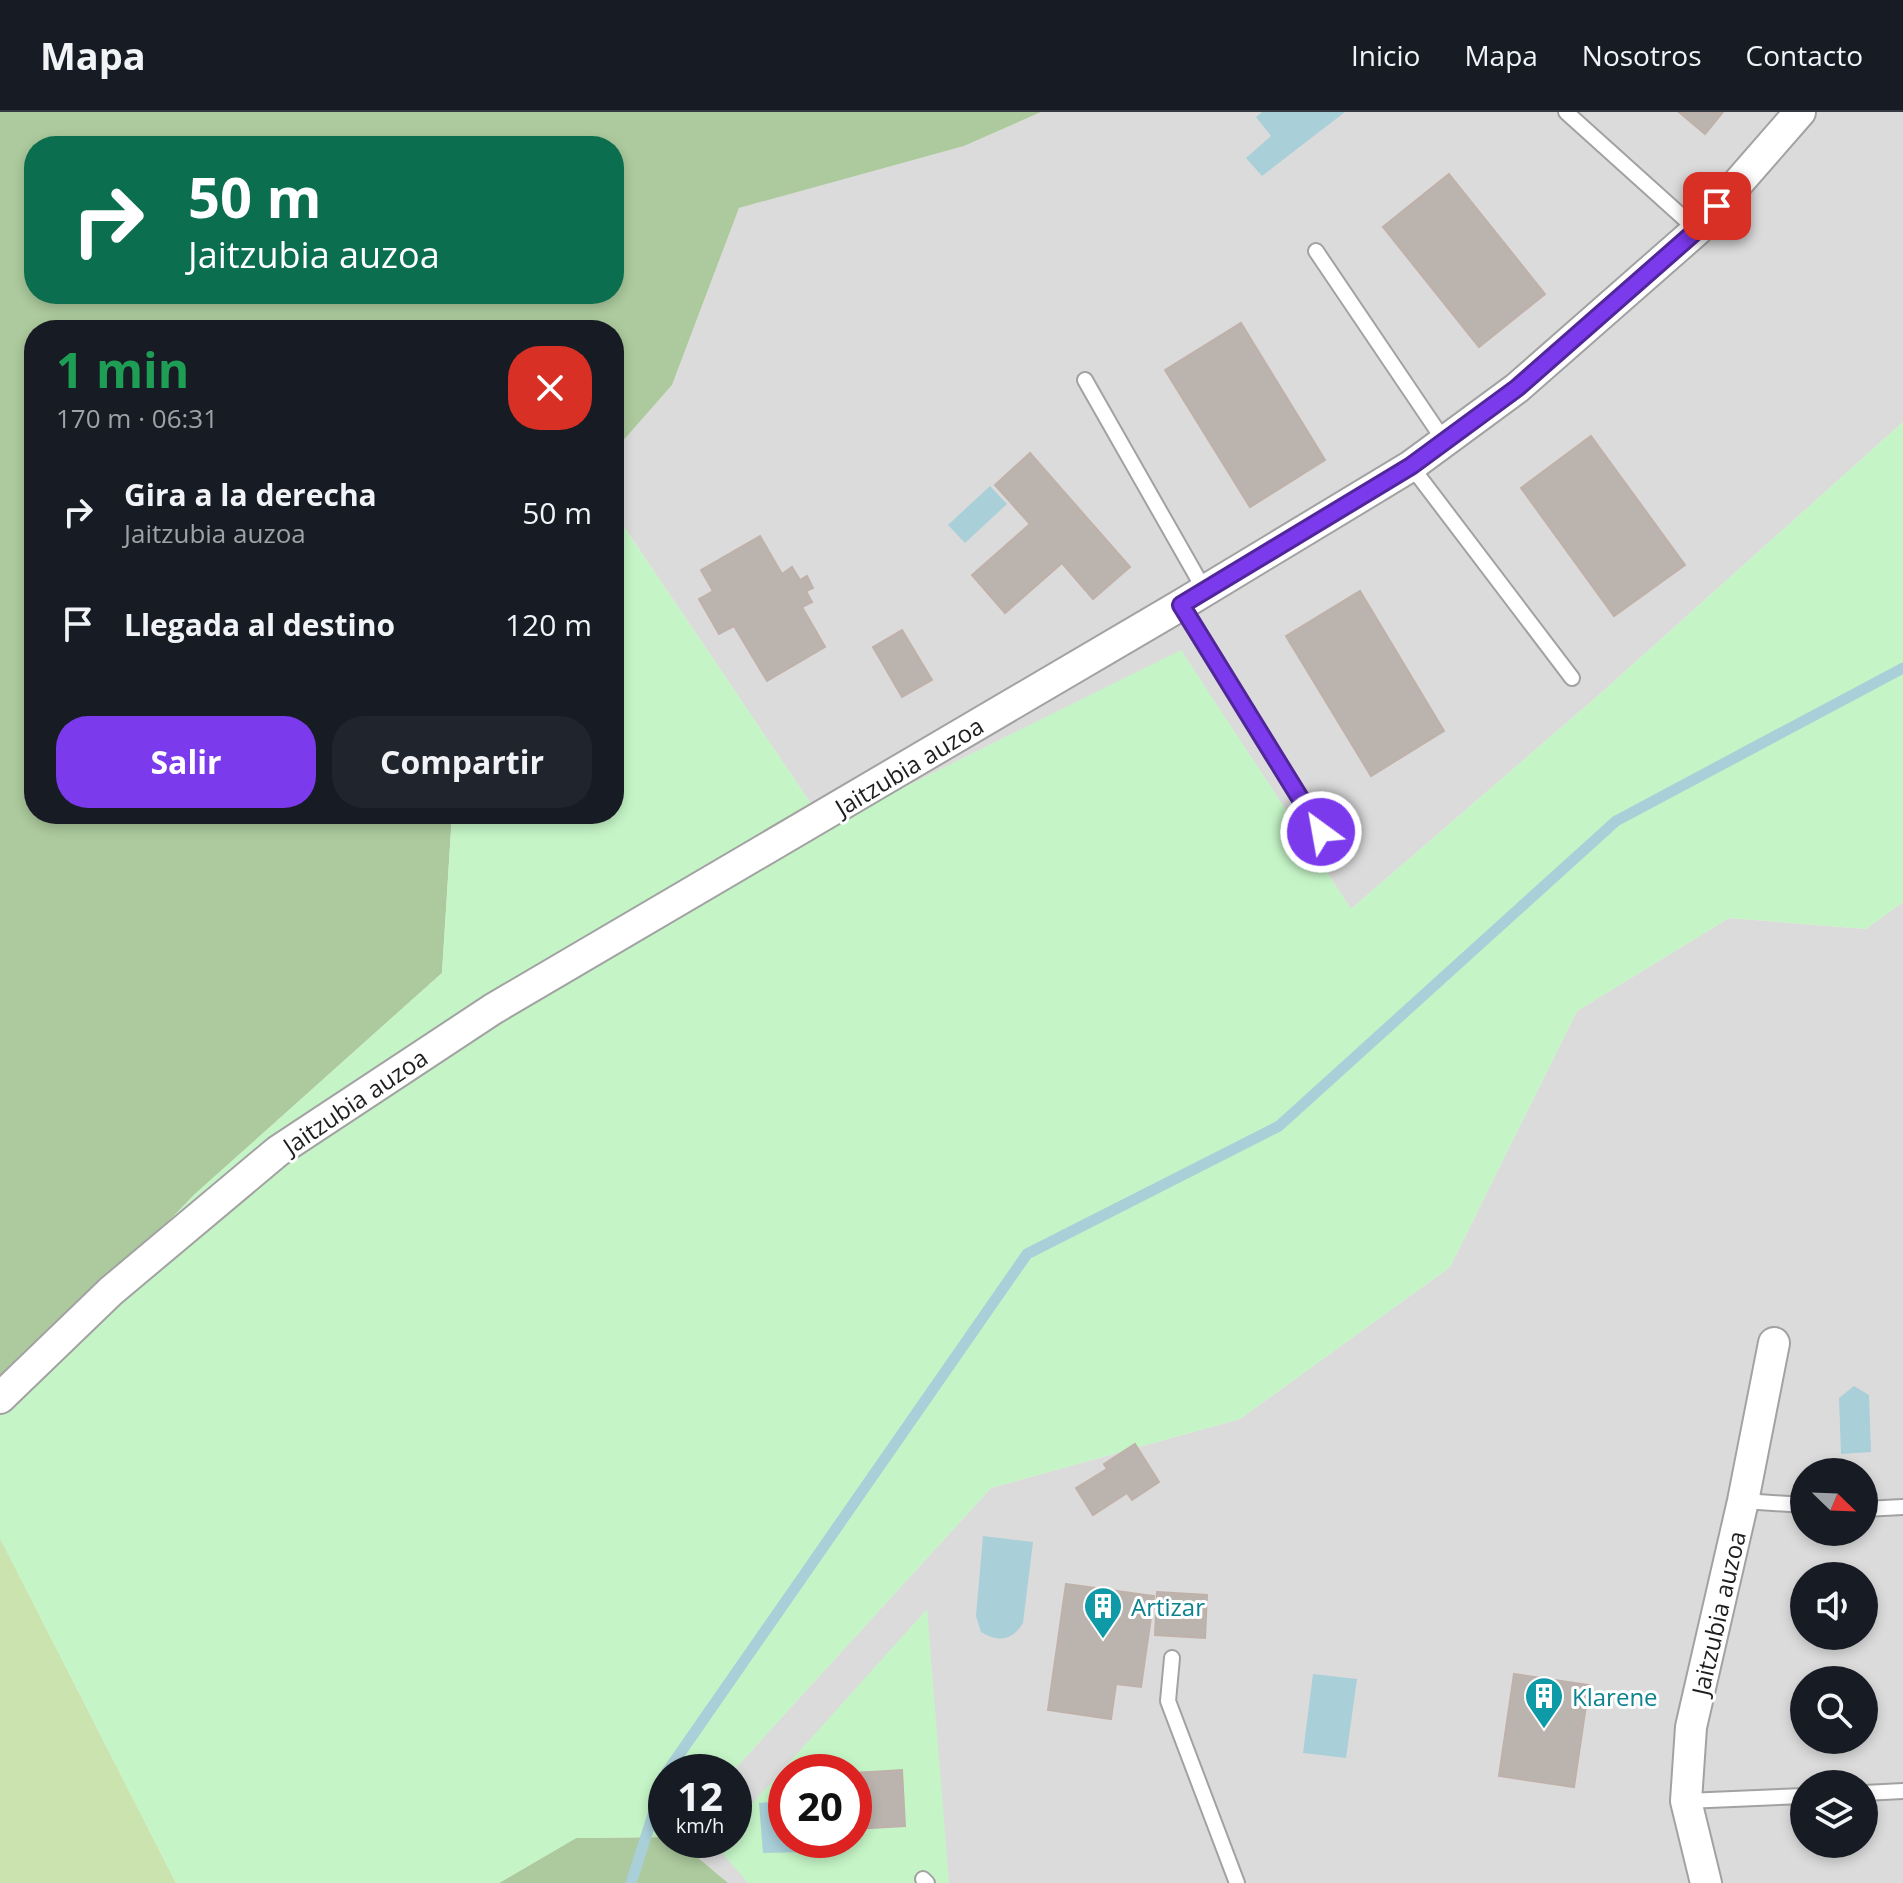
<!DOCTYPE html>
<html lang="es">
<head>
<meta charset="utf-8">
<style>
	:root { --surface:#171b24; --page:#20242c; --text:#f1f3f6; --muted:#9ea1a6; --line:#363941; --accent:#7c3aed }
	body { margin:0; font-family:"Open Sans",sans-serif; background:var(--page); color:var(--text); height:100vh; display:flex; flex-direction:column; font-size:30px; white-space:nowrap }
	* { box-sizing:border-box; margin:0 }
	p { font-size:26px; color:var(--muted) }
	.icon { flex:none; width:44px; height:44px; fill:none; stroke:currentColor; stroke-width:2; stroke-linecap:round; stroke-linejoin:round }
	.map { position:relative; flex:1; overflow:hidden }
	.sheet { position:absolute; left:24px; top:208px; width:600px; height:504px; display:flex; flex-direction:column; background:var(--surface); border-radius:32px; box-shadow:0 4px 12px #0003 }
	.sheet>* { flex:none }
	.hud { position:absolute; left:24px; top:24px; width:600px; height:168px; border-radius:32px; box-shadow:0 4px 12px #0003; background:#0b6e4f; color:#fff; overflow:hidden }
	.needle { width:52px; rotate:113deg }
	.buttons { position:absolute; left:1790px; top:1346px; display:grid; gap:16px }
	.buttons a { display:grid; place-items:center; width:88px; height:88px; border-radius:50%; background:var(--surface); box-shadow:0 4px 12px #0003; font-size:40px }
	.speed { position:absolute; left:648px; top:1642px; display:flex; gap:16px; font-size:40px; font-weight:700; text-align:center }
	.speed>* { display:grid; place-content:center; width:104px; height:104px; border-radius:50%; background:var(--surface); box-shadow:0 4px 12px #0003; line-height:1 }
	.speed small { font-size:20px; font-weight:400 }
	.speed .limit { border:12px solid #d22; background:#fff; color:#111 }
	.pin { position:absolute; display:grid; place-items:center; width:68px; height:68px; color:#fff; margin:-34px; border-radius:16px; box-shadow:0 4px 12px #0006 }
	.me { position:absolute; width:88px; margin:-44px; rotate:328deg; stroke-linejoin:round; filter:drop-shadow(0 0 6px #0008) }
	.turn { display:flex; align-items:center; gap:28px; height:168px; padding:0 32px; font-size:36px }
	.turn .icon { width:104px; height:104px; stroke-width:2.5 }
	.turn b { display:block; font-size:56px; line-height:68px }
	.round { display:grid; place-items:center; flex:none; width:84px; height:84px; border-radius:32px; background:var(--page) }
	.overview { display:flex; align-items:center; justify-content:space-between; height:136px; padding:0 32px }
	h1 { font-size:48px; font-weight:700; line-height:60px; color:#1e9e55 }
	.primary-button { display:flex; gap:16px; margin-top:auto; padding:16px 32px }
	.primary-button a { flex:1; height:92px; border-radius:32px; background:var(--accent); color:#fff; font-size:32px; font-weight:700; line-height:92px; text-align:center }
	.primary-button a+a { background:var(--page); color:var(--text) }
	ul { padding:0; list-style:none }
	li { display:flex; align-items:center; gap:24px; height:112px; padding:0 32px }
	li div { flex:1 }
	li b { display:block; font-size:30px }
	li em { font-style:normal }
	header { display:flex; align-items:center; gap:48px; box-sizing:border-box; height:112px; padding:0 40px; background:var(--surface); border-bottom:2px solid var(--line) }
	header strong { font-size:38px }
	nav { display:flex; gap:44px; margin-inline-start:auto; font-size:28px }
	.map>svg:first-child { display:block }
	.residential { fill:#dcdbdb; fill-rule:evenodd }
	.grass { fill:#cbe4af }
	.forest { fill:#acca9d; fill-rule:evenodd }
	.park { fill:#c5f5c7; fill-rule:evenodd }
	.water { fill:#a9cfd8 }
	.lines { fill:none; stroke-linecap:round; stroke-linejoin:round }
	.stream { stroke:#a9cfd8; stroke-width:11 }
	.building { fill:#bbb4ae; stroke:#bfb1a9; stroke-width:2 }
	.service-casing { stroke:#a2a2a2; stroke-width:18 }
	.minor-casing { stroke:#a2a2a2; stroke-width:34 }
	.service { stroke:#fff; stroke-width:14 }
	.minor { stroke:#fff; stroke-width:30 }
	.route-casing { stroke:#51269a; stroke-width:20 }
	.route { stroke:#7c3aed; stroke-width:14 }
	.labels { text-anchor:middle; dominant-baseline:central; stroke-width:6; stroke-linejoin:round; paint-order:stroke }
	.street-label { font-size:24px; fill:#1e1e1e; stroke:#fff }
	.culture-label { font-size:24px; fill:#0d838f; stroke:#fff; text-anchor:start }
</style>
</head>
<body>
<header>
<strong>Mapa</strong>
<nav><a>Inicio</a><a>Mapa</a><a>Nosotros</a><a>Contacto</a></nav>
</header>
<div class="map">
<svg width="1903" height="1771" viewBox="0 0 1903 1771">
	<rect width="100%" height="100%" fill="#eeebe5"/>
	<path class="residential" d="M1041,0h862v310l-302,271 -250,216 -170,-258 -355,175 -212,-314v-61l58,-66 67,-177 225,-62z
		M1903,790v981h-1175l-51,-43h57l-2,-68 259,-284 249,-69 210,-152 127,-256 152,-93 137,11zM1804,1360h60v60h-60zM1804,1464h60v60h-60zM1804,1568h60v60h-60zM786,1660h68v68h-68zM1804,1672h60v60h-60z"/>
	<path class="grass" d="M0,1426l176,345h-176z"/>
	<path class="forest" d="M0,0h1041l-77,34 -225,62 -67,177 -58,66v-121h-580v484h418l-10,159 -247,221 -195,201zM34,34h580v148h-580z
		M666,1725v3h11l51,43h-229l77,-45z"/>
	<path class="park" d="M1903,310v480l-37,27 -137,-11 -152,93 -127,256 -210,152 -249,69 -259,284h-66v65l-90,1 -77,45h-323l-176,-345v-143l195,-201 247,-221 10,-159h162v-302l212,314 355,-176 170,259 250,-216z
		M927,1497l22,274h-201l-33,-38 5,-5h14v-16zM786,1660h68v68h-68z"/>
	<path class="water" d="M1262,0h83l-83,64 -16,-18 25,-22 -15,-19z
		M990,374l17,18 -42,39 -17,-18z
		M1854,1274l15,9 2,57 -30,2 -2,-56z
		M983,1424l50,6 -10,81c-10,17 -25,20 -42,9l-5,-16z
		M1313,1562l44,5 -11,79 -43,-5z
		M786,1688v40h22l1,12 -46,1 -4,-50z"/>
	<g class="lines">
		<path class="stream" d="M667,1660l360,-518 252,-128 337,-305 287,-153
			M631,1771l35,-109"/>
	</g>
	<path class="building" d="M1679,0h44l-18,22z
		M1449,62l96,120 -66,53 -96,-120z
		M1241,211l84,137 -75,47 -85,-137z
		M1591,324l94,129 -71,51 -93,-128z
		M1030,341l100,114 -37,32 -31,-36 -57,50 -33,-38 58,-51 -35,-39z
		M760,424l22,38 10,-7 8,13 7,-4 6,12 -7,3 6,11 -10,5 23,40 -58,34 -33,-55 -15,8 -20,-35 14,-8 -12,-21z
		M1360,479l84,140 -73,45 -85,-140z
		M902,518l30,50 -30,17 -29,-50z
		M1135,1332l24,38 -27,18 -5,-7 -34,22 -17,-27 31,-19 -3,-5z
		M1066,1472l88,12 -13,91 -25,-3 -5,35 -63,-9z
		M1157,1480l50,3 -2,43 -50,-3z
		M1514,1562l75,11 -15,102 -75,-11z
		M902,1658l3,56 -51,3v-56z"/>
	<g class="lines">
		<defs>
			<path id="service" d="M1566,0l131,118
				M1316,139l129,191
				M1085,268l120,211
				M1411,354l161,212
				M1181,493l140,227
				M1743,1389l61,4
				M1864,1397l39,-2
				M1172,1546l-4,43 69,182
				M1864,1681l39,-2
				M1686,1689l118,-5
				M923,1767l4,4"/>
			<path id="minor" d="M0,1286l111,-107 167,-140 215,-142 688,-404 230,-139 106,-78 180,-158 103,-118
				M1706,1771l-20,-82 5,-74 52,-226 31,-158"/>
		</defs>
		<use href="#service" class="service-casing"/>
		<use href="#minor" class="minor-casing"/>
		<use href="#service" class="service"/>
		<use href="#minor" class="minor"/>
	</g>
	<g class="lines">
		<defs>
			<path id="route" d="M1321,720l-140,-227 230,-139 106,-78 180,-158 20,-24"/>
		</defs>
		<use href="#route" class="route-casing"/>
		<use href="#route" class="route"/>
	</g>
	<defs>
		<symbol id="building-pin" viewBox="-11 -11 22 30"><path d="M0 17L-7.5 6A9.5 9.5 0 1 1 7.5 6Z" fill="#0f9aa8" stroke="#fff"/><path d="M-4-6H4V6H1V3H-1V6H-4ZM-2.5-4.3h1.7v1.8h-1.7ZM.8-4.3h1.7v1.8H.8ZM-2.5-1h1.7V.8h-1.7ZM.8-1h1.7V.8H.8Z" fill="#fff"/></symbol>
	</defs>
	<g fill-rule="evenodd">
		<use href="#building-pin" x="1081" y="1472" width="44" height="60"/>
		<use href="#building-pin" x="1522" y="1562" width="44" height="60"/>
	</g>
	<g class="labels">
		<g class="street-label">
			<text transform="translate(909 654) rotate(-31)">Jaitzubia auzoa</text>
			<text transform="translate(355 989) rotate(-34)">Jaitzubia auzoa</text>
			<text transform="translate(1718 1501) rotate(-77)">Jaitzubia auzoa</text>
		</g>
		<g class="culture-label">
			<text x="1131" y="1494">Artizar</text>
			<text x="1572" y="1584">Klarene</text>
		</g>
	</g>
</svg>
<div class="buttons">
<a><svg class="needle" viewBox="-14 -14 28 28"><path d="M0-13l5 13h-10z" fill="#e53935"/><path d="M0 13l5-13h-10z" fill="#9ea1a6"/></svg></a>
<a><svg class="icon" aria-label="sound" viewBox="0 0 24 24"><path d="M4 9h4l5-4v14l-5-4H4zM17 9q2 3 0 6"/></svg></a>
<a><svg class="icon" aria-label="search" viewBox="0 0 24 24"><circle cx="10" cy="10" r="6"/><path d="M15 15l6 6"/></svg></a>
<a><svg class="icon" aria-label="layers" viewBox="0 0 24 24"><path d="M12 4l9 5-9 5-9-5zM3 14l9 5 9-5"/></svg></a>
</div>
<div class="speed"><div>12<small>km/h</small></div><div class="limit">20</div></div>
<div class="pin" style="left:1717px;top:94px;background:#d93025"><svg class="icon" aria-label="arrive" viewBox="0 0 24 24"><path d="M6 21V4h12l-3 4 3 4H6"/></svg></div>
<svg class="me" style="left:1321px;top:720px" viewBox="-20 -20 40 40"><circle r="17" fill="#7c3aed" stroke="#fff" stroke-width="3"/><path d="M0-11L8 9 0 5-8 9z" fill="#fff"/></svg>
<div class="hud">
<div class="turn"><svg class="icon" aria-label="right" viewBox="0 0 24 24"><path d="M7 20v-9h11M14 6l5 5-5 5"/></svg><div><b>50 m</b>Jaitzubia auzoa</div></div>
</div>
<section class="sheet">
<div class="overview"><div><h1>1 min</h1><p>170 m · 06:31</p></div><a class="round" style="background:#d93025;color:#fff"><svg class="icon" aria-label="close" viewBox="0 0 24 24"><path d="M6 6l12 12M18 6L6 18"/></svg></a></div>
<ul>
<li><svg class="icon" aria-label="right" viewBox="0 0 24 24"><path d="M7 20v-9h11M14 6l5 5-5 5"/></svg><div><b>Gira a la derecha</b><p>Jaitzubia auzoa</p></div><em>50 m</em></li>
<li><svg class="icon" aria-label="arrive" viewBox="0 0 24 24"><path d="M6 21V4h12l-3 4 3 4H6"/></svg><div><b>Llegada al destino</b></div><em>120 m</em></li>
</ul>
<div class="primary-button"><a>Salir</a><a>Compartir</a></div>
</section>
</div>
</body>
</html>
